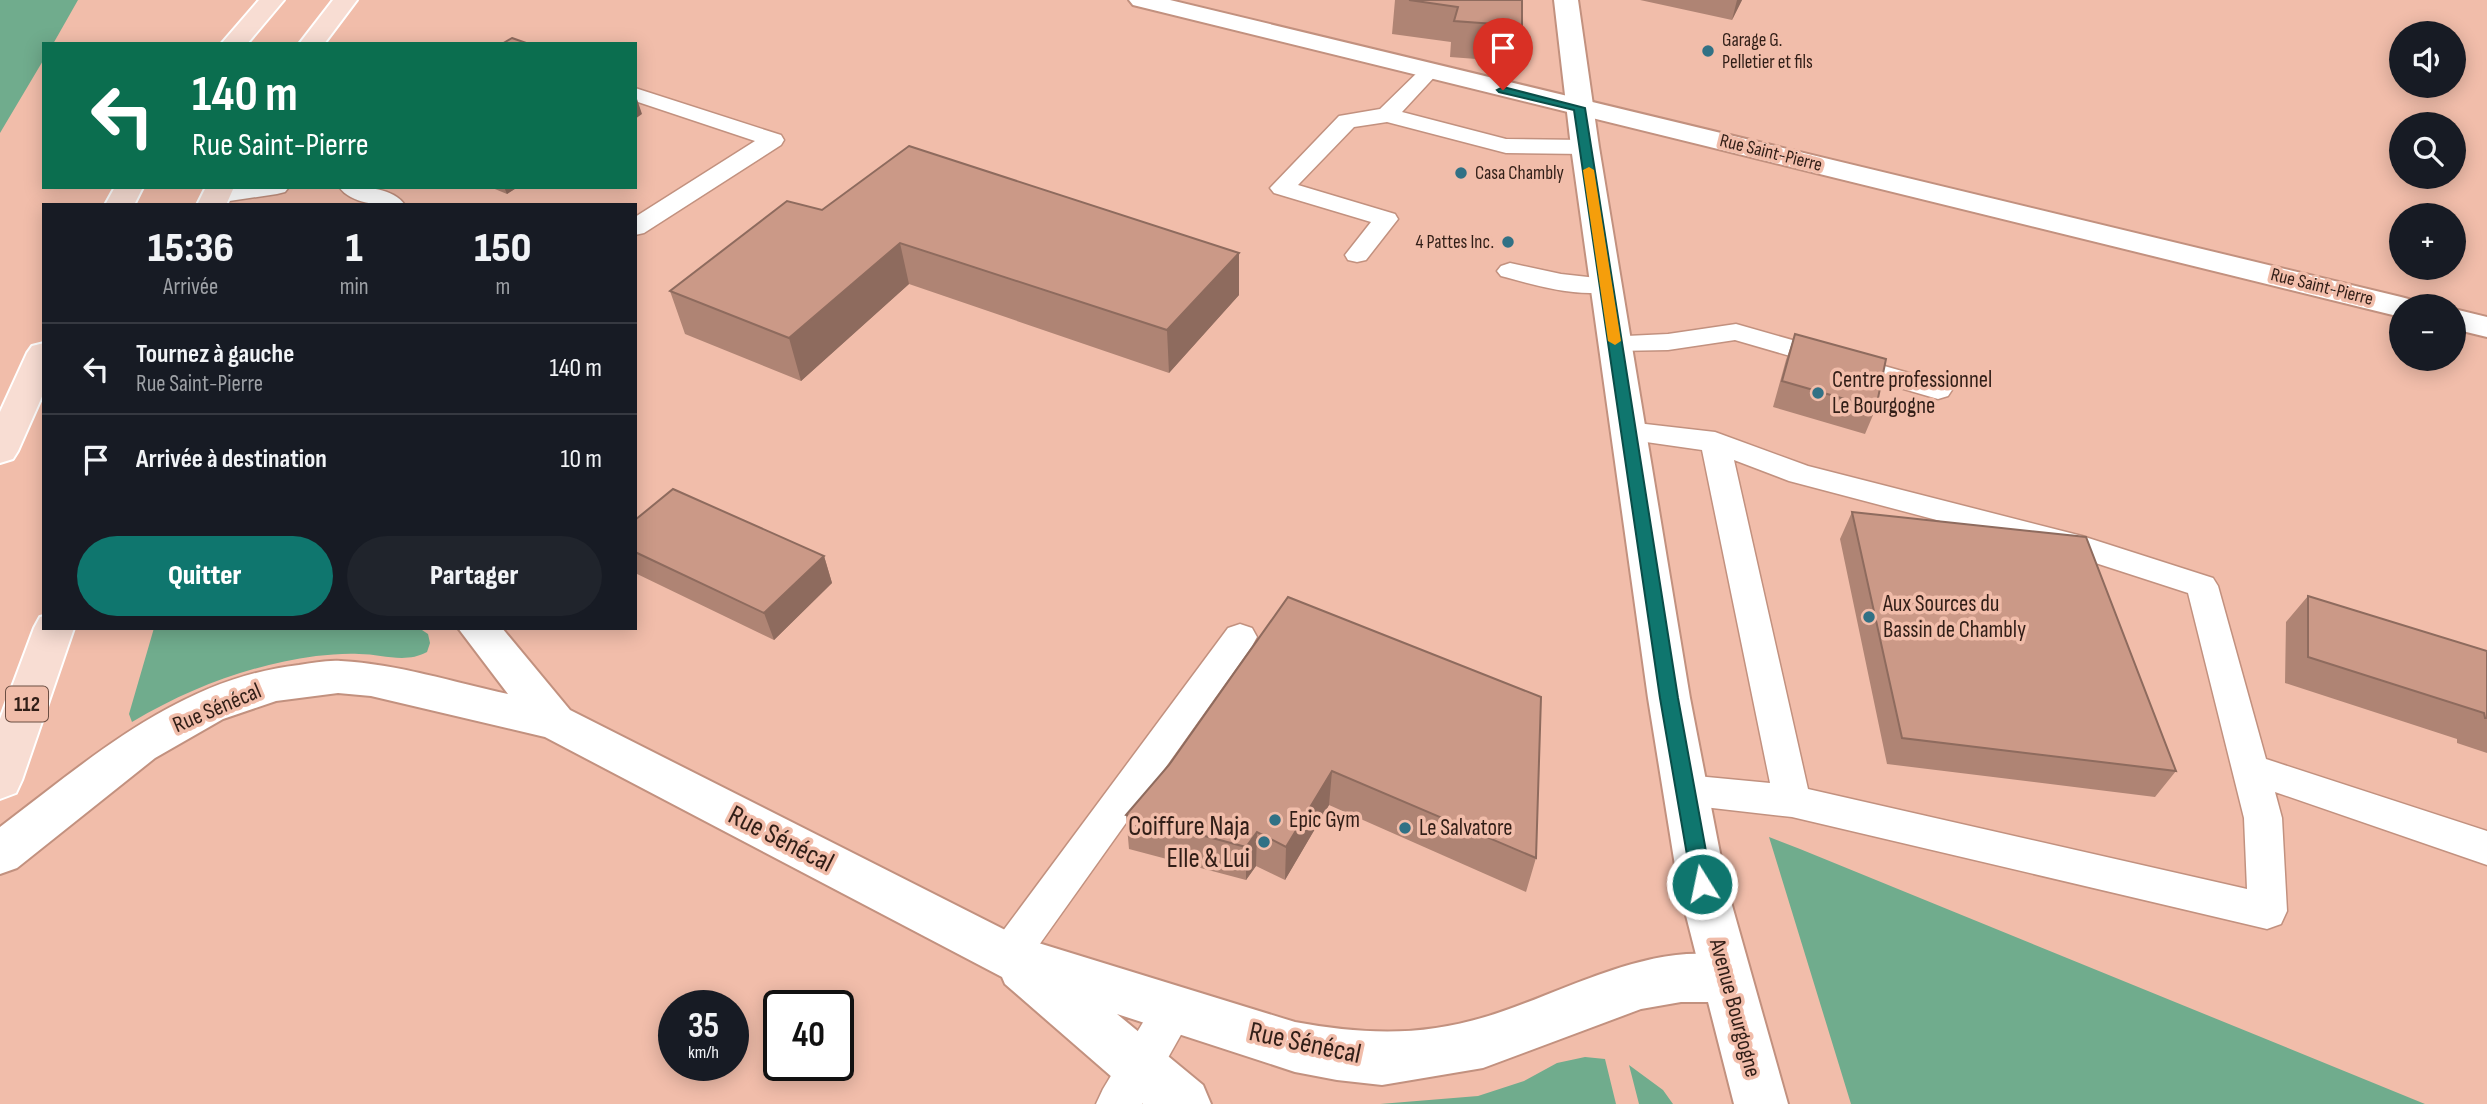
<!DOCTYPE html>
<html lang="fr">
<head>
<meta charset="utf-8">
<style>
	:root { --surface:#171b24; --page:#20242c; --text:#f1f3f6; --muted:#9ea1a6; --line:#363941; --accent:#0f766e }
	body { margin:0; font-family:"Sofia Sans Condensed",sans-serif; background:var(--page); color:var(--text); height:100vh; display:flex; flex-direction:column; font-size:26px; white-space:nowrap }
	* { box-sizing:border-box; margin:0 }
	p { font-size:23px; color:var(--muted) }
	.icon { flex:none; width:38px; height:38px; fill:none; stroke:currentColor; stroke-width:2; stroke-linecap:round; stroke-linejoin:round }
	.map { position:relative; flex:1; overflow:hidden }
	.sheet { position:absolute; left:42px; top:203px; width:595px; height:427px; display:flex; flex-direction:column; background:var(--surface); border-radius:0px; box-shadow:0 4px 18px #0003 }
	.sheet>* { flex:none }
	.top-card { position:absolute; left:42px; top:42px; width:595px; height:147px; border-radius:0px; box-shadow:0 4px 18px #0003; background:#0b6e4f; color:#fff; overflow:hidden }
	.fabs { position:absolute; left:2389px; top:21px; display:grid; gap:14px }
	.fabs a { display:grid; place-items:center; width:77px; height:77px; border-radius:50%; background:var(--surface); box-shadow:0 4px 18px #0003; font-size:35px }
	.speed { position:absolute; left:658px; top:990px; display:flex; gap:14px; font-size:35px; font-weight:700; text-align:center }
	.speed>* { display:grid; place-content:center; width:91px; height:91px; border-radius:50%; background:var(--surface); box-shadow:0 4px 18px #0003; line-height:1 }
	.speed small { font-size:18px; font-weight:400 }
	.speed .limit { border:4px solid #111; border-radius:10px; background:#fff; color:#111 }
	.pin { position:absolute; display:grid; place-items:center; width:60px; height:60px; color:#fff; margin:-72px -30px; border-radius:50% 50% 50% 0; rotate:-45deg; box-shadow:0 0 7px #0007 }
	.pin .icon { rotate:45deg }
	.me { position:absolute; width:77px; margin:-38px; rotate:350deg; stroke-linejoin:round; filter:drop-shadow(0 0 5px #0008) }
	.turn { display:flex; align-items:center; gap:24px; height:147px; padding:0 35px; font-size:32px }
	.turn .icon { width:91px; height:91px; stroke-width:2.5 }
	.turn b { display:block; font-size:49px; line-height:60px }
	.eta { display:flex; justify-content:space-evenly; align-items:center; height:119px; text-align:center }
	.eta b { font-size:42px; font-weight:800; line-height:49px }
	.button { display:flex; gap:14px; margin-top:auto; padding:14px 35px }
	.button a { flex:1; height:80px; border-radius:42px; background:var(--accent); color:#fff; font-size:28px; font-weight:800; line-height:80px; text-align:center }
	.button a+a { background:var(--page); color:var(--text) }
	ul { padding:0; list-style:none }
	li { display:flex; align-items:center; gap:21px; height:91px; padding:0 35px; border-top:2px solid var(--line) }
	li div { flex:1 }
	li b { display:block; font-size:26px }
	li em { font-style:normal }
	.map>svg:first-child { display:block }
	.green { fill:#70ac8d }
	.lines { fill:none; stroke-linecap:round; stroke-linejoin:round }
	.lane-casing { stroke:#c2917f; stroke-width:3 }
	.street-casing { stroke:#c2917f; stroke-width:4 }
	.secondary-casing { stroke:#c2917f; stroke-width:4 }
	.primary-casing { stroke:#fff; stroke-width:4 }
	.lane { fill:#fff; fill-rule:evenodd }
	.street { fill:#fff; fill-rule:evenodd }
	.secondary { fill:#fff; fill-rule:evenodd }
	.primary { fill:#f8ddd3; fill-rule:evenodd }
	.wall { fill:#af8474 }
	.shaded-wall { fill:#8e6b5e }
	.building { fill:#cb9987; stroke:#8e6b5e; stroke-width:2 }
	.route { fill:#0f766e; stroke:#0a4d48; stroke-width:2 }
	.slow { fill:#f59e0b }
	.poi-dot { fill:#317185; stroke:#f1bdaa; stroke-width:2.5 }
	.labels { text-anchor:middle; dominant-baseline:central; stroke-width:7; stroke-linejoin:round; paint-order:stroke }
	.far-poi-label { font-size:19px; fill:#311e17; stroke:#f1bdaa; text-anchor:start }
	.far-street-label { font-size:19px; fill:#311e17; stroke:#f1bdaa }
	.shield { fill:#f1bdaa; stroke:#6b4e43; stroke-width:2 }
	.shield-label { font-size:21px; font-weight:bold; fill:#311e17 }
	.poi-label { font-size:23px; fill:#311e17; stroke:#f1bdaa; text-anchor:start }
	.street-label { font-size:23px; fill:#311e17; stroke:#f1bdaa }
	.near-poi-label { font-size:28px; fill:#311e17; stroke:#f1bdaa; text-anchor:end }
	.near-street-label { font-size:28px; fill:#311e17; stroke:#f1bdaa }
</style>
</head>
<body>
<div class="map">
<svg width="2487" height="1104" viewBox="0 0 2487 1104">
	<rect width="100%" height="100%" fill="#f1bdaa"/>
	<path class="green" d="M0,0h78l-25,44h-9v15l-44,74z
		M154,628h265l9,6 2,9 -3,9c-22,12 -45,2 -68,2 -14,-1 -29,1 -43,2 -69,10 -124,31 -184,66l-3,-8z
		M1769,837l31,12 625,255h-574z
		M1585,1057l20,2 11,45h-236l98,-8 46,-15 33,-18z
		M1629,1065l34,25 10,14h-34z"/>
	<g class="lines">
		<defs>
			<path id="lane" d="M1429,66l7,2 3,4 -37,40 104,27 79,1 8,2 3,5 -3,5 -8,2 -79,-1 -119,-31 -33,5 -56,58 97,29 3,5 -32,41 -9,2 -9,-2 -3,-5 26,-33 -97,-29 -4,-5 69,-72 41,-7 42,-41z
				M635,88l146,47 3,5 -3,5 -137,88 -9,2v-18l120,-76 -120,-40z
				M227,187h62l-4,5 -8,2 -61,9 -8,-2 -4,-5 4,-5z
				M339,187c21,0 53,-1 66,18 -21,0 -52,1 -66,-18z
				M1510,263l51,11 54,6 4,5 -4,5c-35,9 -80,-5 -114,-14l-4,-5 4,-5z
				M1736,324l212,60 4,6 -4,6 -10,3 -203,-59 -67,10 -53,1 -9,-2 -4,-6 4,-6 62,-3z
				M1628,422l87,10 93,34 274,70 131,42 5,8 48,173 221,72v34l-212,-73 7,26 5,93 -6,13 -14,5 -475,-112 -106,-12 -13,-4 -5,-11 5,-11 13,-4 84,8 -68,-333 -84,-12 -4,-7 4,-7zM1734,460l55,21 288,76 111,36 56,225 3,71 -439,-100z
				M1240,624l12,4 5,9 -5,9 -230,323 -14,6 -14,-6 -6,-13 6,-13 234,-315z
				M1175,988l15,6 6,14 -54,96h-46l7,-15 57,-95z"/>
			<path id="street" d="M1129,0h41l1231,297 11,3 4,6h-15v11l-1268,-312z
				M2454,309l33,8v20l-33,-8z
				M458,628h44l68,82 449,227 276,85c65,12 125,15 190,-5 76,-22 180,-86 260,-55l7,17 -7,17 -18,6h-46l-40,7 -158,59 -101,17 -45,-5 -42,-8 -178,-58 86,71 8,19h-68l-138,-120 -3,-7 -457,-240 -174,-41 -33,-3 -62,8 -53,18 -68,39 -138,110 -17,6v-47c91,-69 181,-149 299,-162 14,-2 28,-5 42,-4 56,3 112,21 167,33z"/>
			<path id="secondary" d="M1554,0h24l21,147 91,551 36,186 62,220h-54l-56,-220 -30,-186 -77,-551z"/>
			<path id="primary" d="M259,0h25l-37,44h-26z
				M333,0h24l-33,44h-25z
				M115,187h28l-9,18h-29z
				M206,187h28l-8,18h-29z
				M44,343v49l-26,59 -5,8 -13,4v-51l27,-59 5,-7z
				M44,616v12h30l-52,152 -6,13 -16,6v-80l34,-91 6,-11z"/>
		</defs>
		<use href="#lane" class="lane-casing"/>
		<use href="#street" class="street-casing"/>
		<use href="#secondary" class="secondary-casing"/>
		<use href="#primary" class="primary-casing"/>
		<use href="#lane" class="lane"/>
		<use href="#street" class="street"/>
		<use href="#secondary" class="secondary"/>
		<use href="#primary" class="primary"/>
	</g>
	<path class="wall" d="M1395,0h127v26l-6,36 -66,-5 1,-15 -59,-8z
		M1640,0h102l-10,20z
		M490,187h28l-11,7z
		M822,210l417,85 -70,78 -260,-89 -108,97 -116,-47 -15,-43z
		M1795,334l81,74 -11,26 -92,-27 13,-47z
		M1852,512l324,259 -21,26 -268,-33 -47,-225z
		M635,520l189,36 8,27 -58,57 -139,-67z
		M2308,596l179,55v102l-30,-10v-4l-172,-56 1,-61z
		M1288,597l248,261 -10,34 -197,-87 -44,75 -29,-14 -10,14 -117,-31 -3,-34 43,-50z"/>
	<path class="shaded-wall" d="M1737,0h5l-10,20z
		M635,93l7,21 -7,5z
		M504,187h14l-11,7z
		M900,243l9,41 -108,97 -12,-43z
		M1239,253v42l-70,78 -2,-43z
		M824,556l8,27 -58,57 -10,-27z
		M1332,771l-3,34 -44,75 1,-33z
		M1257,832l-1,34 -10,14v-33z"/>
	<path class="building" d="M1409,0h113v26l-68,-5 4,-14z
		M512,38l17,6h-27z
		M909,146l330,107 -72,77 -267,-87 -111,95 -119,-47 117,-90 35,9z
		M1795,334l91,25 -10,49 -94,-27z
		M673,489l151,67 -60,57 -129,-61v-32z
		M1852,512l234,25 90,234 -274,-33z
		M2308,596l179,55v67h-2l-1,-5 -176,-56z
		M1288,597l253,100 -5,161 -204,-87 -46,76 -29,-15 -11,15 -120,-32 43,-50z"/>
	<path class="route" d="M1503,87l82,21 93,590 34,186 -3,6 -7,3 -7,-3 -3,-6 -32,-186 -86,-588 -75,-18 -2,-2z"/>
	<path class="slow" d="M1589,167l5,3 27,171 -6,4 -7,-4 -25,-171z"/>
	<g class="poi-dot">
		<circle cx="1708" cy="51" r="7"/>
		<circle cx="1461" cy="173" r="7"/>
		<circle cx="1508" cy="242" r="7"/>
		<circle cx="1818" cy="393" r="7"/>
		<circle cx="1869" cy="617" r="7"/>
		<circle cx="1275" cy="820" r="7"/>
		<circle cx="1405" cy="828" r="7"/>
		<circle cx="1264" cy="842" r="7"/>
	</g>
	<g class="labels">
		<g class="far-poi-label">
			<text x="1722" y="40">Garage G.<tspan x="1722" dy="22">Pelletier et fils</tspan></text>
			<text x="1475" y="173">Casa Chambly</text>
			<text x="1494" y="242" text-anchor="end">4 Pattes Inc.</text>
		</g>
		<g class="far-street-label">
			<text transform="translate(1771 153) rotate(14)">Rue Saint-Pierre</text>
			<text transform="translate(2322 287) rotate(14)">Rue Saint-Pierre</text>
		</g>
		<rect class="shield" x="6" y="686.5" width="42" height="35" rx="5"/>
		<g class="shield-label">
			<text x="27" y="704">112</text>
		</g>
		<g class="poi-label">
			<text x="1832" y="380">Centre professionnel<tspan x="1832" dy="26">Le Bourgogne</tspan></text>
			<text x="1883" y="604">Aux Sources du<tspan x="1883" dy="26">Bassin de Chambly</tspan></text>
			<text x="1289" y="820">Epic Gym</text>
			<text x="1419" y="828">Le Salvatore</text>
		</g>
		<g class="street-label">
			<text transform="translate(217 708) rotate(-23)">Rue Sénécal</text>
			<text transform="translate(1735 1008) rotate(75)">Avenue Bourgogne</text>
		</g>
		<g class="near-poi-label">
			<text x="1250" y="826">Coiffure Naja<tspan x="1250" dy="32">Elle &amp; Lui</tspan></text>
		</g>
		<g class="near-street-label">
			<text transform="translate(781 839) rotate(27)">Rue Sénécal</text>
			<text transform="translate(1305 1043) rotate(12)">Rue Sénécal</text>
		</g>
	</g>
</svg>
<div class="fabs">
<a><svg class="icon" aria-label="sound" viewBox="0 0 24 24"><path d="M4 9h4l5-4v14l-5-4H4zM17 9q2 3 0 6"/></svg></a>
<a><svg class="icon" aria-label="search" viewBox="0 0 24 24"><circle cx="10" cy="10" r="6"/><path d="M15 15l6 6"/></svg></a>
<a>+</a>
<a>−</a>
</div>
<div class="speed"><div>35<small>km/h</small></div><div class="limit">40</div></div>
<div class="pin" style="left:1503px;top:90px;background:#d93025"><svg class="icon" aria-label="arrive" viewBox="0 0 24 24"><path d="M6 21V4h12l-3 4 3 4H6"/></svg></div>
<svg class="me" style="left:1702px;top:884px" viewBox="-20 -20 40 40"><circle r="17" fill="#0f766e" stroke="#fff" stroke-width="3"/><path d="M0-11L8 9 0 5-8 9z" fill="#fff"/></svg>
<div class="top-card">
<div class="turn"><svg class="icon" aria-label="left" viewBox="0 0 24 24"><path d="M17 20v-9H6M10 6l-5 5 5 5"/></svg><div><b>140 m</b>Rue Saint-Pierre</div></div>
</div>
<section class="sheet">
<div class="eta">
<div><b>15:36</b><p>Arrivée</p></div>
<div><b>1</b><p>min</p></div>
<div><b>150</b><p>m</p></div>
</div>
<ul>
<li><svg class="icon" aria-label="left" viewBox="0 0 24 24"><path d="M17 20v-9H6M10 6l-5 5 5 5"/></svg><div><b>Tournez à gauche</b><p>Rue Saint-Pierre</p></div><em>140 m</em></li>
<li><svg class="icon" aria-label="arrive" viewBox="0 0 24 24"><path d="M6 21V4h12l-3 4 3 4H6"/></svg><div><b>Arrivée à destination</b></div><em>10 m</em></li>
</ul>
<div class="button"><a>Quitter</a><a>Partager</a></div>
</section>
</div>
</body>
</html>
